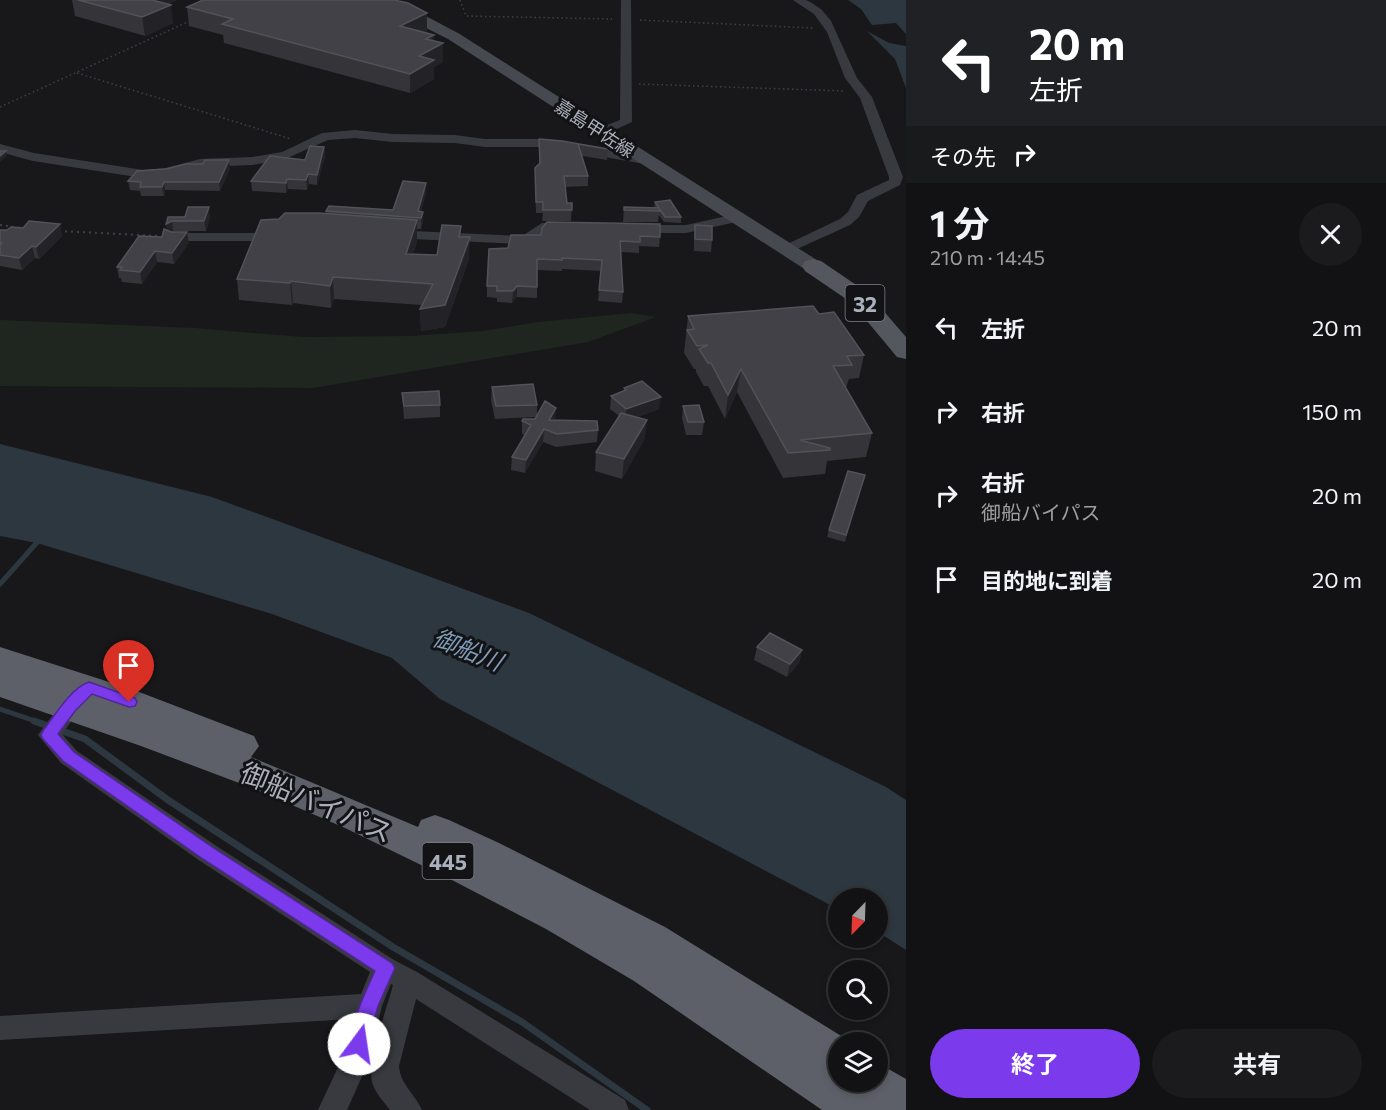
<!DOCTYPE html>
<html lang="ja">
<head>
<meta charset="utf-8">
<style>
	:root { --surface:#121214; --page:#1b1b1d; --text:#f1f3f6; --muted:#9c9ea0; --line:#313234; --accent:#7c3aed }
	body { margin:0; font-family:Commissioner,"Noto Sans JP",sans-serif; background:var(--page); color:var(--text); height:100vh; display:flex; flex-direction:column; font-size:22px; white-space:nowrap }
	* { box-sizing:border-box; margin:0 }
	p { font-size:20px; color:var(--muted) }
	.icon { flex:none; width:33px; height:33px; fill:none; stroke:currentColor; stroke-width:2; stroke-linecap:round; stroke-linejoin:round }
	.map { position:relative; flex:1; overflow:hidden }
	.drawer { display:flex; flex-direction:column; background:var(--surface); width:480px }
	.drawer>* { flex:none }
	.guide { background:#202124; color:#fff; overflow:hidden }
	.needle { width:39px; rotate:203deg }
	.tools { position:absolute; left:828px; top:888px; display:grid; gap:12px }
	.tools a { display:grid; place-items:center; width:60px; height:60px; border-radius:50%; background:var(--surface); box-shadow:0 3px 9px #0003,0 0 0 2px var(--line); font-size:30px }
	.pin { position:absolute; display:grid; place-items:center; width:51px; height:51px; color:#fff; margin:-62px -26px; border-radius:50% 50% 50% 0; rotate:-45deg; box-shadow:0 0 6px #0007 }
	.pin .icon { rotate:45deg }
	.me { position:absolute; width:66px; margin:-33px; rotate:14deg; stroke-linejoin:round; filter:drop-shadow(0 0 4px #0008) }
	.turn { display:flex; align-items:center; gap:21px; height:126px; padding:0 24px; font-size:27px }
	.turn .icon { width:78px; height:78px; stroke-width:2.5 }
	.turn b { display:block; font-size:42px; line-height:51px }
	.then { display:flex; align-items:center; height:57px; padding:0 24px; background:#0003; gap:12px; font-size:22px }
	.round { display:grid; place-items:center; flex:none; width:63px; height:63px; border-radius:32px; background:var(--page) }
	.head { display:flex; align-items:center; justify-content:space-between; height:102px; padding:0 24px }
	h1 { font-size:36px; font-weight:700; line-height:45px }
	.cta { display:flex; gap:12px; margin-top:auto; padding:12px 24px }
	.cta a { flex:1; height:69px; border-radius:36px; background:var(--accent); color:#fff; font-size:24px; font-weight:700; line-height:69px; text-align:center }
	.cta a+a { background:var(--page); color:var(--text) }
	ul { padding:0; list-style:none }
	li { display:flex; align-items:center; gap:18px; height:84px; padding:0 24px }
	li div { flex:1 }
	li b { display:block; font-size:22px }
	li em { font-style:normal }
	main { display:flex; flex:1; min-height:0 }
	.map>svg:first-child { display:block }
	.green { fill:#1e261f }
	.water { fill:#2d3740 }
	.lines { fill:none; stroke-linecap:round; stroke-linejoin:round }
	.stream-far1 { stroke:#2d3740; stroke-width:5 }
	.stream { stroke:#2d3740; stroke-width:7 }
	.path-far1 { stroke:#3f4147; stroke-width:1.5; stroke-dasharray:1.5 3; stroke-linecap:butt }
	.path { stroke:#3f4147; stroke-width:2; stroke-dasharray:2 4; stroke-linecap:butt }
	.minor { fill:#393a40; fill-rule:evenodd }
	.secondary { fill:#474950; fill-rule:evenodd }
	.primary { fill:#55575f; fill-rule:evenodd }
	.trunk { fill:#5d6068; fill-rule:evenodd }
	.wall { fill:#343439 }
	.shaded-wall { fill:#232327 }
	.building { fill:#414147; stroke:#515359; stroke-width:1.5 }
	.route { fill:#7c3aed; stroke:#51269a; stroke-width:1.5 }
	.labels { text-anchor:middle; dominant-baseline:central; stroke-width:6; stroke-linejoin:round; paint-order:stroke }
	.far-street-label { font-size:18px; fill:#aaafbb; stroke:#131316 }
	.shield { fill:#131316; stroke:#7d808a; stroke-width:1.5 }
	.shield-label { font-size:21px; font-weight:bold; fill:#aaafbb }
	.water-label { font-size:24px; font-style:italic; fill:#7f9cb8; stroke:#131316 }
	.near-street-label { font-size:27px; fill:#aaafbb; stroke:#131316 }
</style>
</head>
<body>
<main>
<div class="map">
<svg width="906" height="1110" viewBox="0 0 906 1110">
	<rect width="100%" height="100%" fill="#18181b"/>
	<path class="green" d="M631,313l25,4 -68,25 -275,46 -313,-2v-66l195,8 107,9 109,-1 72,-5 55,-9z"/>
	<path class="water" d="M848,0h58v34l-10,-11 -24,2 -11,-16z
		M867,31l22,12 17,3v42l-11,-29z
		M0,444l212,53 317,116 357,174 20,13v150l-28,-18v-34h-40v11l-398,-210 -48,-41 -120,-44 -235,-71 -37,-7z"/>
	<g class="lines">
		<path class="stream-far1" d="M0,584l40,-45
			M0,709l38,13"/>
		<path class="stream" d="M34,721l51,18 83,61 225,147 129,75 125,88"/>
		<path class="path-far1" d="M460,0l6,16 146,3
			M640,20l173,8
			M77,73l214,66
			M639,84l206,7
			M0,107l192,-87"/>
		<path class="path" d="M0,225l22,3
			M59,231l101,5"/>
		<path class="minor" d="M621,0h10l1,122 -31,14 -6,-4 2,-3 23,-9z
			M793,0h13l6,3 10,7 9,11 26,57 15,19 31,80 -3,8 -32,16 -9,16 -9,8 -64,29 -5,-1 -2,-3 2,-3 59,-28 8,-7 9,-17 32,-15v-3l-29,-79 -15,-20 -18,-46 -13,-18z
			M355,130l38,4 62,1 30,4h64l95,17 7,4 -7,4 -95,-17h-64l-30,-4 -62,-1 -38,-4 -27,2 -43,19 -33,6 -51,2 -34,9 -24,2 -110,-17 -33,-9v-8l34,9 109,17 23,-2 34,-9 52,-2 30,-5 40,-19z
			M736,214l5,1 2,3 -2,3 -55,12h-51l-7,-4 7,-4h51z
			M542,223h28l7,4 -7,4h-24l-9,9 -14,4 -132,-6 -7,-4 7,-4 131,6z
			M279,226l7,4 -2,3 -29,8h-82l-7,-4 7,-4h81z
			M77,691l8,2 3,6 -26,35 15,17 141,96 176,113 23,12 208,128 4,10h-39l-174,-111 -17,67c1,18 16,28 23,44h-32c-6,-8 -15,-17 -18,-28 -5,-20 15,-74 21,-97l-2,-1 -9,22 -14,57 -21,47h-29l23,-49 11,-42 -352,21v-24l361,-22 9,-22 -170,-111 -139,-98 -23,-28 31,-42z"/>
		<path class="secondary" d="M366,0c35,0 61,17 92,33l362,229 3,4 -3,4 -7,2 -7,-2 -358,-231 -54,-27 -26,-9z"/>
		<path class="primary" d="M813,259l8,2 47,32 38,44v22l-9,-2 -45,-54 -47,-32 -3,-5 3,-5z"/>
		<path class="trunk" d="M0,647l134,43 120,46 5,10 -8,11 167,70 3,-7 14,-5 14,5 50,23 166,84 186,115h-13v40h40v-19l28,16v31h-84l-188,-129 -88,-52 -96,-50 -105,-51 -90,-39 -114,-43 -141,-49z"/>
	</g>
	<path class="wall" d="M72,0h105l-9,4 5,19 -28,13 -70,-20z
		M187,7l240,24 -2,1 9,3v6l9,21 -9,5v12l-24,14 -186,-50 -1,-8 -34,-9z
		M539,139l69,10 -1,11 -25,-4 6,20v10l-23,1 2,16h5l-1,18h-29l1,-8h-7l-1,-35v-10l4,-4z
		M324,147l1,9 -8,29 -8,-1 -2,6 -19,-1 -2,4 -34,-2 -1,-10 54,-21z
		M230,169l-10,22 -55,-1 -1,6h-23l-1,-5 -10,-1 -2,-9z
		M426,183v10l-5,18 2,1v10l-2,7h-4v12l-4,13 24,1 24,-29v11l8,22 -24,68 -24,4 -1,-22 2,-4 -88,-6 -3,9 -38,-5 -1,2 -53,-5 -2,-21 42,-60 47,-6v-2l67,-1z
		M655,202l26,15v6l-17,-1 -5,-7 -1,7h-35l1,-15 30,1z
		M168,217h42l-4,14h-33l-2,1 18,11 -15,21 -17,-2 -15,22 -20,-2 -1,-4h-2l-2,-11 45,-30 5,-7 -1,-6z
		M695,225l17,15 -1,12 -17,-1v-14z
		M542,228l118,9 -1,10 -20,-1v7l-18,-1 2,40 -1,11 -24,-2 3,-30 -39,-2v2l-25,-1v28l-20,-1 -5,6 -15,-1v-4l-10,-1v-11l21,-38 33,-13z
		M0,230l62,6 -23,23 -4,-1 -13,12 -22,-4z
		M819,314l45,41 -5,23 -10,1 -3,9 26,45 -6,24 -39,4 -2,13 -42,4 -46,-86 -12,27 -17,-33h-4l-8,-14v-3h-2l-10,-16 4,-37z
		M492,387l45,18v11l61,14 -1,12 -41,5 -13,-5 -18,31 -14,-3 1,-13 13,-22 -3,-1v-13l13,-2 1,-2 -41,2 -4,-19z
		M624,388l35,21 -22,8 8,21 -23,41 -27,-8 1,-19 23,-36 -9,-7 1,-13 13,-5z
		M402,393l38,12v12l-36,2z
		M683,406l21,16 -2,13h-16l-4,-17z
		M863,481l-18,61 -18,-5 2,-7z
		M757,647l45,3 -3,13 -12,14 -33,-17z"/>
	<path class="shaded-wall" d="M139,0h38l-36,15z
		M171,5l2,18 -28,13 -3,-19z
		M427,13v18l-26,14 -1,-19z
		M434,35v13l9,-5v19l-9,5v12l-24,14v-19l9,-18 7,-17z
		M324,147l1,9 -8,29v-10z
		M6,151l1,5 -7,6v-6z
		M229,160l1,9 -10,22 -1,-9z
		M308,174l1,10 -2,6 -1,-10z
		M287,179l1,10 -2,4v-10z
		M164,182l1,8 -1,6 -2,-9z
		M426,183v10l-7,25 -1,-7z
		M209,207l1,10 -4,14 -2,-10z
		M423,212v10l-2,7v-11z
		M417,220v21l-10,34 -1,-21z
		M172,221l1,10 -5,3 -2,-10z
		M60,224l2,12 -23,23 -3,-12z
		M187,232l2,11 -15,21 -2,-11z
		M470,237l-1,22 -24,68 -24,4 -1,-22z
		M32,246l3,12 -13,12 -3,-12z
		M155,251l2,11 -15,22 -2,-12z
		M333,277l1,22 -3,9 -1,-22z
		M291,281l2,22 -1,2 -2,-22z
		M517,286v11l-5,6 1,-12z
		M741,369l-4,23 -12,27 3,-24z
		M661,397l-2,12 -34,13 1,-13z
		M556,408l-1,12 -7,12 1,-12z
		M647,420l-2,18 -23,41 2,-20z
		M544,429l-1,13 -18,31 1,-13z
		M802,650l-3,13 -12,14 3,-13z"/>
	<path class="building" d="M78,0h74l19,5 -29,12z
		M203,0h191l14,3 19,10 -27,13 34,9 -8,4 17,4 -24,13 15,4 -24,14 -188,-50 11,-5 -46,-12z
		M539,139l23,2 46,8 -30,-5 10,32h-24l3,27h5v7h-29v-8h-7l-1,-34 5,-5z
		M310,146l14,1 -7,28 -9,-1 -2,6 -19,-1 -1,4 -35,-2 19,-25 35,4z
		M0,151h6l-6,5z
		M205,160h24l-10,22h-55l-2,5h-22l1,-5 -13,-1 9,-10 29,-2 20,-5h17z
		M403,181l23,2 -8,28 5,1 -2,6 -95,-7 3,-5 64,4z
		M670,200l11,17h-16l-10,-15z
		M188,207h21l-5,14h-32l-6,3 2,-7h17z
		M624,207l35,1 1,3 -36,-1z
		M285,213h33l99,7 -11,34 31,1 5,-30 19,1 -2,11h11l-25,68 -25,4 13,-25 -100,-7 -3,9 -39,-5 -1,2 -53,-4 24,-59 18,-1z
		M29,221l31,3 -24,23 -4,-1 -13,12 -19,-3v-10l2,-2h-2v-13h7l4,-3 12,1z
		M547,222l113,2v13l-20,-1v6l-20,-1 3,51 -24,-2 3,-30 -40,-2v2l-25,-1v28l-20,-1 -4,5h-16v-5h-10l2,-37 19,-1 3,-13h30l1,-7z
		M695,225l17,1v14l-17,-1z
		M164,229l7,3h16l-15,21 -17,-2 -15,21 -20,-2 2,-3h-5l22,-31 23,1z
		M813,306l6,8 15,-2 30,43 -17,1 5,9 -19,1 39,67 -72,7 30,8v2l-42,3 -47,-84 -13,26 -17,-32h-3l-9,-14 9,-4 -11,1 -10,-16 7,-1 -6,-13z
		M642,381l19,16 -35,12 -15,-13 15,-6 -2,-2z
		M533,384l4,21 -41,1 -4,-19z
		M439,391l1,14 -36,1 -2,-13z
		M545,401l11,7 -7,12 48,1 1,9 -41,4 -13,-5 -18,31 -14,-3 19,-32 -9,-4 1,-2h12z
		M699,405l5,17h-16l-5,-16z
		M621,413l26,7 -23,39 -28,-7z
		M848,471l17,4 -19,60 -17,-5z
		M770,633l32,17 -12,14 -33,-17z"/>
	<path class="route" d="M89,682l46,16 2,4 -2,4 -6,1 -37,-13 -17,17 -17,23 16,18 141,97 177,114 3,5 -17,38 -12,45 -7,2 -7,-2c-7,-18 15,-62 23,-80l-172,-112 -140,-98 -20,-22 -2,-4 2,-4c11,-15 29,-44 46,-49z"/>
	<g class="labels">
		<g class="far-street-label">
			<text transform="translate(595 128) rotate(33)">嘉島甲佐線</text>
		</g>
		<g class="shield">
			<rect x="845.5" y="285" width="39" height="36" rx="4.5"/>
			<rect x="422.5" y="843" width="51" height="36" rx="4.5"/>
		</g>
		<g class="shield-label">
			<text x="865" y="303">32</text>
			<text x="448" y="861">445</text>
		</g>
		<g class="water-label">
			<text transform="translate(468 649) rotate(22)">御船川</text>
		</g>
		<g class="near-street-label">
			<text transform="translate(317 802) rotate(23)">御船バイパス</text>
		</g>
	</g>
</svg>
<div class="tools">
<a><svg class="needle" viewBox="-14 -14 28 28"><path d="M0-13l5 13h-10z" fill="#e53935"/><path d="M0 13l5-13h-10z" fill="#9c9ea0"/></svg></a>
<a><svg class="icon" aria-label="search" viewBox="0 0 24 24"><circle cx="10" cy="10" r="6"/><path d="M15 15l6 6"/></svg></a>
<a><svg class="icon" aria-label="layers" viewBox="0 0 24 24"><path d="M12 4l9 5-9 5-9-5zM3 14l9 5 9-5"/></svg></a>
</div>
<div class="pin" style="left:129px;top:702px;background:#d93025"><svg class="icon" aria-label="arrive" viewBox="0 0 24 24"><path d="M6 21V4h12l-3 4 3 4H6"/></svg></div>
<svg class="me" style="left:359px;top:1044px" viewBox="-20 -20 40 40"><circle r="19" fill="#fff"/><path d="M0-13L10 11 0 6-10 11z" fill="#7c3aed"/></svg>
</div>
<section class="drawer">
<div class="guide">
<div class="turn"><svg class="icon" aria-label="left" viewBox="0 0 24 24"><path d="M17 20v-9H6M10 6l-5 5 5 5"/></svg><div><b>20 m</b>左折</div></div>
<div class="then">その先<svg class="icon" aria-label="right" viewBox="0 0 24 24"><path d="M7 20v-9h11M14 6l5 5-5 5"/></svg></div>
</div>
<div class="head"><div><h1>1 分</h1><p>210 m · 14:45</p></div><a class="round"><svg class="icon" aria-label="close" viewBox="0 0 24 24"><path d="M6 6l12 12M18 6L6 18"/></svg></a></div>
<ul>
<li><svg class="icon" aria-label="left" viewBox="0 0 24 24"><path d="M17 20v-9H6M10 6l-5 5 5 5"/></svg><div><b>左折</b></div><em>20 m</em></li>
<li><svg class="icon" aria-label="right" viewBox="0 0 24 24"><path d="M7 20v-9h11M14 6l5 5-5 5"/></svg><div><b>右折</b></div><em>150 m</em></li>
<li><svg class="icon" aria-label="right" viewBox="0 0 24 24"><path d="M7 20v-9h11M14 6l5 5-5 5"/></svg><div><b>右折</b><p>御船バイパス</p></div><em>20 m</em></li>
<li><svg class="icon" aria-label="arrive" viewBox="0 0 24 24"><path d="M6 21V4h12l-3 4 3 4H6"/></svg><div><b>目的地に到着</b></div><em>20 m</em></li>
</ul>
<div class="cta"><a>終了</a><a>共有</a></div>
</section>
</main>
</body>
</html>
